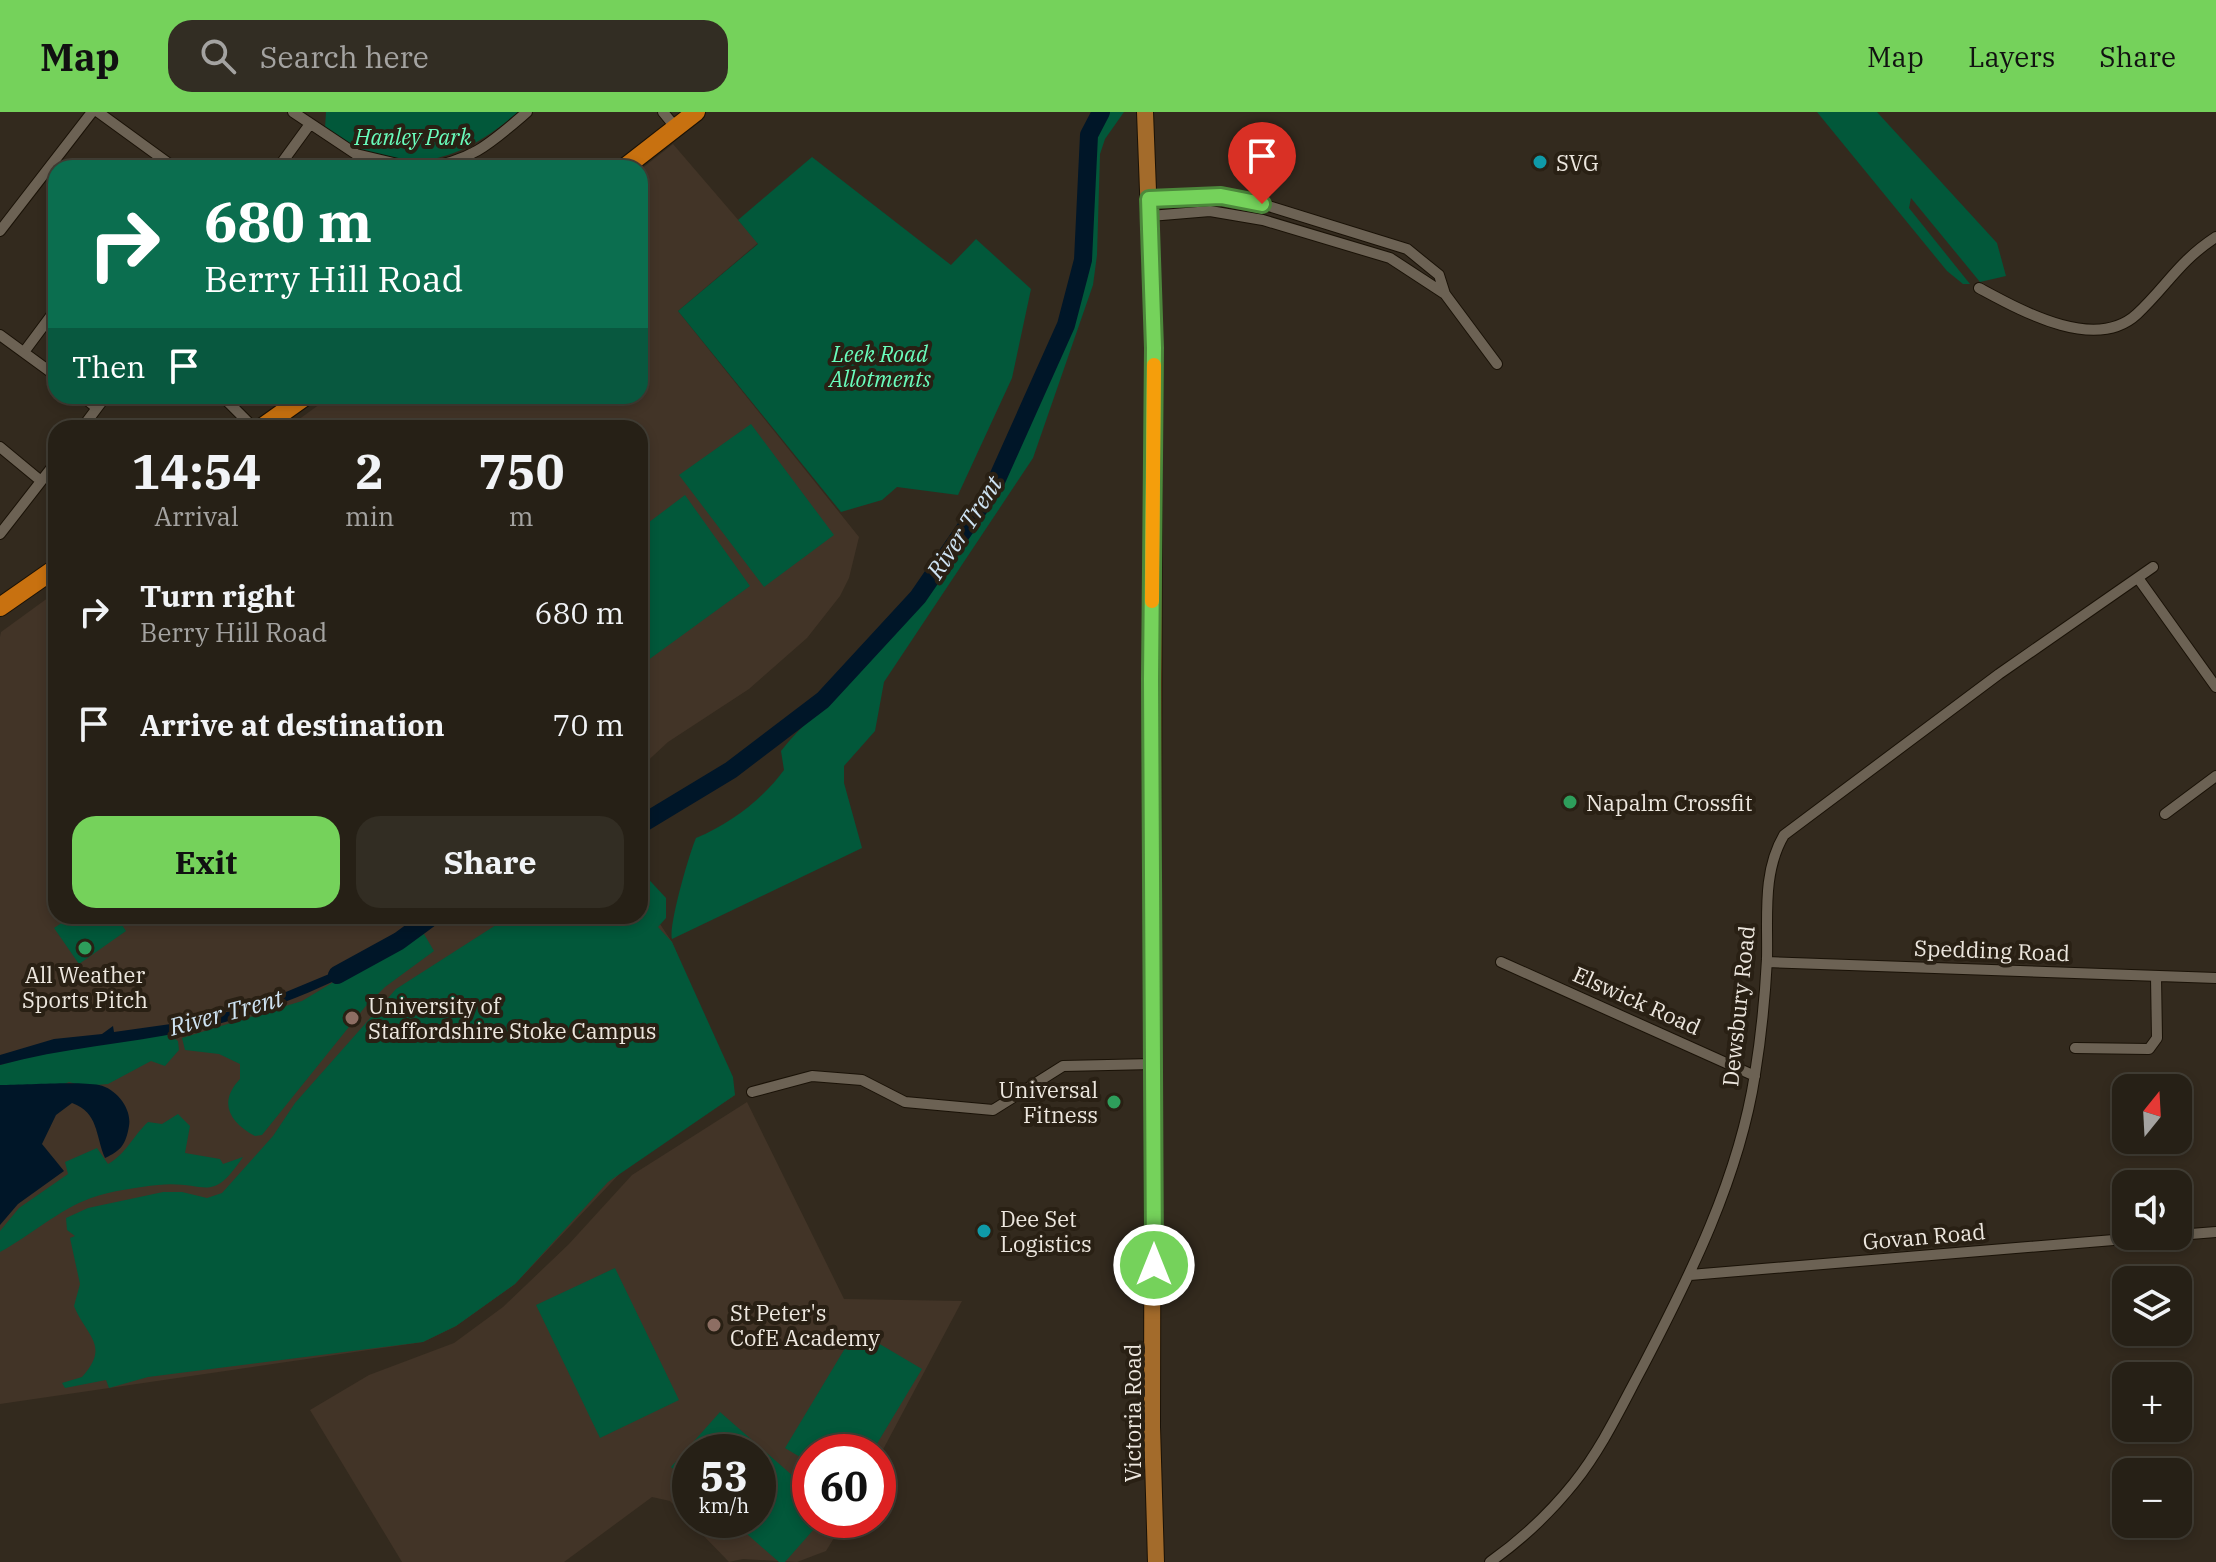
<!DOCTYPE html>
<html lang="en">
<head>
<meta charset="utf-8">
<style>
	:root { --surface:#262016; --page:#322d23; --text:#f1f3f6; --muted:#a4a3a1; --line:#423e35; --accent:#75d25b }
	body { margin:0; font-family:"IBM Plex Serif",serif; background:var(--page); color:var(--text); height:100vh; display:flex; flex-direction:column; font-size:30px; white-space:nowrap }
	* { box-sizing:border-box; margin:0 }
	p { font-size:26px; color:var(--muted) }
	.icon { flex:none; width:44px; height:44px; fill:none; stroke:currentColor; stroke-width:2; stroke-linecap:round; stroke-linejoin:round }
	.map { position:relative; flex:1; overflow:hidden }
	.side { position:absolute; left:48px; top:308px; width:600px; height:504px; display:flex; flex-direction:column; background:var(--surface); border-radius:24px; box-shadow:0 4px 12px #0003,0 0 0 2px var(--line) }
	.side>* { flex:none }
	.guide { position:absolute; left:48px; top:48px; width:600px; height:244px; border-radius:24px; box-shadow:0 4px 12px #0003,0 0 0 2px var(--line); background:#0b6e4f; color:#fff; overflow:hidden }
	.needle { width:52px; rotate:18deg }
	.tools { position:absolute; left:2112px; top:962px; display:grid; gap:16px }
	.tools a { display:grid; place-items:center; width:80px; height:80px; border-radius:16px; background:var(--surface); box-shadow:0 4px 12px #0003,0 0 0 2px var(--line); font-size:40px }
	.speed { position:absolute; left:672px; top:1322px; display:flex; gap:16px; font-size:40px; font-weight:700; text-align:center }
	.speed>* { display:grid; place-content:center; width:104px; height:104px; border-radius:50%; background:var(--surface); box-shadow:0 4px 12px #0003,0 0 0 2px var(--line); line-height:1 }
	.speed small { font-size:20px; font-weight:400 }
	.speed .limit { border:12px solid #d22; background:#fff; color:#111 }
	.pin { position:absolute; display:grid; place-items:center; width:68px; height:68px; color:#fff; margin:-82px -34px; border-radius:50% 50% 50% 0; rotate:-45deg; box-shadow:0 0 8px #0007 }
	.pin .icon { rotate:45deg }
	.me { position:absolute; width:88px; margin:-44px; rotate:0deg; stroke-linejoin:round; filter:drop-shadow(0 0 6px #0008) }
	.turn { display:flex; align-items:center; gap:28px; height:168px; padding:0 24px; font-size:36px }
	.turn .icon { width:104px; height:104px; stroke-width:2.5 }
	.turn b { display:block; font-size:56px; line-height:68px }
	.then { display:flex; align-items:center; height:76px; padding:0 24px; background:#0003; gap:16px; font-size:30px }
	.eta { display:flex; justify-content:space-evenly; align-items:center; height:136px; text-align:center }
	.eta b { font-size:48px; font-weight:700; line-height:56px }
	.button { display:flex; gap:16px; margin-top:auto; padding:16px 24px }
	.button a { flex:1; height:92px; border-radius:24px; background:var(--accent); color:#111; font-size:32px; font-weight:700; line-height:92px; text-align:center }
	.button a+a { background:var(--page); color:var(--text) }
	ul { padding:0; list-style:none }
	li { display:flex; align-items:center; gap:24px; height:112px; padding:0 24px }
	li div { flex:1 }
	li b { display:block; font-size:30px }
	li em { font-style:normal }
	header { display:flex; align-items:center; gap:48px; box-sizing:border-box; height:112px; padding:0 40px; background:var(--accent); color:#111 }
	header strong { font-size:38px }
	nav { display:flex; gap:44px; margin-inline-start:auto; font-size:28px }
	.search { width:560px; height:72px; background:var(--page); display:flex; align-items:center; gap:20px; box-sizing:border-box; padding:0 28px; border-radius:24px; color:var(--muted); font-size:30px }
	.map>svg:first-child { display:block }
	.education { fill:#423427; fill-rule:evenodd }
	.green { fill:#02583a }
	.water { fill:#001628 }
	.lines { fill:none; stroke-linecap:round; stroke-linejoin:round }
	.river { stroke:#001628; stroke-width:18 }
	.street-casing { stroke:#1a1207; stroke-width:12 }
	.primary-casing { stroke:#1a1207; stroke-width:18 }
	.highway-casing { stroke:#1a1207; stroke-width:20 }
	.street { stroke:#6c6254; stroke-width:10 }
	.primary { stroke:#a36b2b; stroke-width:16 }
	.highway { stroke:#c87110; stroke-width:18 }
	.route-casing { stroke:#4c883b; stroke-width:20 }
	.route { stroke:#75d25b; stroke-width:14 }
	.slow { stroke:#f59e0b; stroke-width:14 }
	.culture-dot { fill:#0f9aa8; stroke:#292014; stroke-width:3 }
	.leisure-dot { fill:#2e9e5b; stroke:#292014; stroke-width:3 }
	.education-dot { fill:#8d6e63; stroke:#292014; stroke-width:3 }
	.labels { text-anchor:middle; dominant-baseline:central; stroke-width:8; stroke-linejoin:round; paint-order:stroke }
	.park-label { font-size:22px; font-style:italic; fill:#69fdbc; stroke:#292014 }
	.poi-label { font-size:22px; fill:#ede7df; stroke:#292014; text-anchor:start }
	.street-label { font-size:22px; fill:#ede7df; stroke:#292014 }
	.water-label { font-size:24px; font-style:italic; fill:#cee3f3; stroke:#292014 }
</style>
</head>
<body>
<header>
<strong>Map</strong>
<div class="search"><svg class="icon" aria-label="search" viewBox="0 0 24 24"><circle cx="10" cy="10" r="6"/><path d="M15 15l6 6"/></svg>Search here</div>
<nav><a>Map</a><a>Layers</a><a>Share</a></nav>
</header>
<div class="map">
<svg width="2216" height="1450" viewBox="0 0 2216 1450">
	<rect width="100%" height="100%" fill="#332a1e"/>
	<path class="education" d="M673,32l85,99 -80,68 181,226 -10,41 -9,18 -33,42 -58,51 -81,53 -28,26v-340h-353l44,-32h309v-226z
		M56,480v324h584v-22l32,48 63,153 -108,71 -112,118 -59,42 -33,16 -423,62v-767l1,-5z
		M747,990l97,197 118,2 -84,158v-7h-68v68h35l-19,31 -29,11 -54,-3 -14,3 -59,-61 -18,-4 -88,65h-162l-92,-152 59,-35 85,-32 49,-36 66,-63 63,-69zM690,1340h68v68h-68z"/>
	<path class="green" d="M326,0h192c-64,55 -121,68 -193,16z
		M1106,0h18l-19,27 -5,15 -3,101 -4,30 -60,173 -149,224 -9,49 -31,35v17l18,65 -190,91c-4,-12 17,-85 24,-101 34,-14 66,-38 88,-68l-3,-19c21,-28 49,-47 73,-73 13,-15 26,-30 39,-45 80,-89 134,-191 175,-303 8,-22 16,-46 19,-70 5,-47 -7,-105 19,-148z
		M1817,0h60l120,131 9,33 -26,6 -69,-84 -2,10 61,76h-7l-16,-13z
		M812,45l139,108 25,-26 55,50 -19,89 -54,117 -61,-8 -15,13 -41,12 -163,-201 80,-67 -20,-24z
		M751,312l83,111 -70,52 -85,-112z
		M685,383l65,91 -110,80v-137z
		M640,758l26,28v20l-8,9 14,15 61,135 2,18 -127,87 -93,102 -59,42 -33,16 -275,35 -39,11 -3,-8 -41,8 -3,-5 20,-6c29,-32 4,-41 -8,-71l6,-22 -10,-46 5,-2 -8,-6 -1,-12 22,-10 75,-16h19l25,6 15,-5 51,-57 22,-33 101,-114 114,-73h130z
		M72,804h44l10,15 -47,33 -25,-36z
		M424,822l10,17 -49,36 -20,20 -103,128 -7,1c-26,-14 -37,-34 -15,-57v-15l-21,-10 -34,-4 -3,-12 120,-37 83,-50z
		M168,922l10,7 1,9 -14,16 -14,-5 -43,23 -25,2 -14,-4 -44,18 -25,35v-70l35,-10z
		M178,1002l12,12 -5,27 35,6 3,5 20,-7c-33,49 -36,23 -85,28 -20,2 -47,6 -67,13 -33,12 -61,38 -91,54v-21l19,-23 49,-34 -3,-12 32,-14 11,16c19,-11 24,-27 40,-42l14,2z
		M615,1156l64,132 -79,38 -64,-133z
		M856,1218l66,39 -50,83h-62v11l-25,-15z
		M720,1300l90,79v29h12l-37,42h-6l-48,-42h27v-68h-68v32l-19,-17z"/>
	<path class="water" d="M358,850l4,6c-56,27 -113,51 -174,63 -63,13 -126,17 -188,34v-10l54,-16 48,-5 11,-8 1,6 71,-10 67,-16z
		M0,973c24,0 78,-4 99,0 18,4 33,24 30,41 -3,18 -8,25 -24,32 -10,-23 -6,-45 -33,-55l-16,12 -14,29 22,27 -46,33 -18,21z"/>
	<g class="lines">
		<path class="river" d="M640,713l91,-55 92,-70 95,-103 75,-109 73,-163 17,-65 6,-125 12,-23
			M337,863l62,-34 34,-25"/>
		<defs>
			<path id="street" d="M98,0l77,56
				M293,0l63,42 59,14
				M663,0l13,16
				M278,56l32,-44
				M422,56c49,-6 69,-25 105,-56
				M1149,87l72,-3 41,8 145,45 32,26 6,19 52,70
				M1150,104l60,-5 53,9 127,38 55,36
				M0,119l92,-119
				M1979,176c41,22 116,65 158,26 30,-28 42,-53 79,-77
				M0,223l56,41
				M24,240l32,-43
				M82,284l15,12
				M222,284l32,32
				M82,316l24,-32
				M0,335l41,34
				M0,422l56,-72
				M2138,466l78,109
				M2165,702l51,-38
				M1501,850l254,114
				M1767,850l449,16
				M2075,936l74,1 8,-11 -1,-61
				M752,980l60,-16 50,4 43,22 88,8 70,-44 90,-2
				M2178,1123l38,-3
				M1690,1163l472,-39
				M1490,1450c31,-22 60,-49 84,-79 28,-35 47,-76 68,-115 48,-92 97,-190 113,-294 6,-37 10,-77 12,-115 1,-42 -5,-87 17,-124l215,-161 154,-107"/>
			<path id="primary" d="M1145,0l9,236 -2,1079 4,135"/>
			<path id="highway" d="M624,56l72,-56
				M261,316l45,-32
				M0,495l56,-39"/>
		</defs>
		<use href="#street" class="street-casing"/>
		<use href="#primary" class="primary-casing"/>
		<use href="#highway" class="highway-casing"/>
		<use href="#street" class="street"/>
		<use href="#primary" class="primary"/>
		<use href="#highway" class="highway"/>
	</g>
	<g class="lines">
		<defs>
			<path id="route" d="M1154,1153l-3,-585 3,-332 -5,-149 72,-3 41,8"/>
		</defs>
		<use href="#route" class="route-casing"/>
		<use href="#route" class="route"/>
		<path class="slow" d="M1152,489l2,-236"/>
	</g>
	<g class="culture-dot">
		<circle cx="1540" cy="50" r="8"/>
		<circle cx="984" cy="1119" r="8"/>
	</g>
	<g class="leisure-dot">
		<circle cx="1570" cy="690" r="8"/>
		<circle cx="85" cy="836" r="8"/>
		<circle cx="1114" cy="990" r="8"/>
	</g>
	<g class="education-dot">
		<circle cx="352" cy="906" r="8"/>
		<circle cx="714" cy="1213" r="8"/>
	</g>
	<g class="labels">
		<g class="park-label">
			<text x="413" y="24">Hanley Park</text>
			<text x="880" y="241">Leek Road<tspan x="880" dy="25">Allotments</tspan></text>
		</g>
		<g class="poi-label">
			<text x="1556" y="50">SVG</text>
			<text x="1586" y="690">Napalm Crossfit</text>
			<text x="85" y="862" text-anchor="middle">All Weather<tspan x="85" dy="25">Sports Pitch</tspan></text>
			<text x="368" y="893">University of<tspan x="368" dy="25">Staffordshire Stoke Campus</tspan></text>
			<text x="1098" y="977" text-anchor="end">Universal<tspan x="1098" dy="25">Fitness</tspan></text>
			<text x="1000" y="1106">Dee Set<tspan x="1000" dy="25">Logistics</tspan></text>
			<text x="730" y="1200">St Peter's<tspan x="730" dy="25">CofE Academy</tspan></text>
		</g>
		<g class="street-label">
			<text transform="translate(1992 838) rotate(2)">Spedding Road</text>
			<text transform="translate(1637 888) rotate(24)">Elswick Road</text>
			<text transform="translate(1738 894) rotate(-84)">Dewsbury Road</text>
			<text transform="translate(1924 1124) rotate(-5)">Govan Road</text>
			<text transform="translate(1132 1301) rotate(-90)">Victoria Road</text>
		</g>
		<g class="water-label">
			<text transform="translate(964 415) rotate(-57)">River Trent</text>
			<text transform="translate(226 900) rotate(-15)">River Trent</text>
		</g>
	</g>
</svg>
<div class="tools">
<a><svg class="needle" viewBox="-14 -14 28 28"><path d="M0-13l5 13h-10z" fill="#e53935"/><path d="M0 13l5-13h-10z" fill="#a4a3a1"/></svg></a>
<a><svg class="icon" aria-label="sound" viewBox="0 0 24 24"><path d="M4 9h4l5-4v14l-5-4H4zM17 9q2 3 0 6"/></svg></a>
<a><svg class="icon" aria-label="layers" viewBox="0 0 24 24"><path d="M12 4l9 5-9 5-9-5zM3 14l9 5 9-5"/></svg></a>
<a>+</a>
<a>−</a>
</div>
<div class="speed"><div>53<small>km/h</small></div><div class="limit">60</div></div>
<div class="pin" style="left:1262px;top:92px;background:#d93025"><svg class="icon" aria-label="arrive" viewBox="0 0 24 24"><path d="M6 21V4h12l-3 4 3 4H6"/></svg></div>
<svg class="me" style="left:1154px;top:1153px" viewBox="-20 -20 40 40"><circle r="17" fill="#75d25b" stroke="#fff" stroke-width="3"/><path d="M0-11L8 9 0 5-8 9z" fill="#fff"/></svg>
<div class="guide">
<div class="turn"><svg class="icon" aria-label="right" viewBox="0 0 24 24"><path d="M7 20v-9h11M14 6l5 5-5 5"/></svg><div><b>680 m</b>Berry Hill Road</div></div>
<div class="then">Then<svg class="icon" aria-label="arrive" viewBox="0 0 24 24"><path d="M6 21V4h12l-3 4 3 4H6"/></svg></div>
</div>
<section class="side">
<div class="eta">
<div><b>14:54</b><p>Arrival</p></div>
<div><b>2</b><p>min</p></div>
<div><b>750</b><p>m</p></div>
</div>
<ul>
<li><svg class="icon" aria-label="right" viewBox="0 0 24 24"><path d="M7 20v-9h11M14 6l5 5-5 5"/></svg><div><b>Turn right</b><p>Berry Hill Road</p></div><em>680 m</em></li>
<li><svg class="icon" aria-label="arrive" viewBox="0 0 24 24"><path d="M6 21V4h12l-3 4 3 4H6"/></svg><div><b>Arrive at destination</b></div><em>70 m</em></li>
</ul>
<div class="button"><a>Exit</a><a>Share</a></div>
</section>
</div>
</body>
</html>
